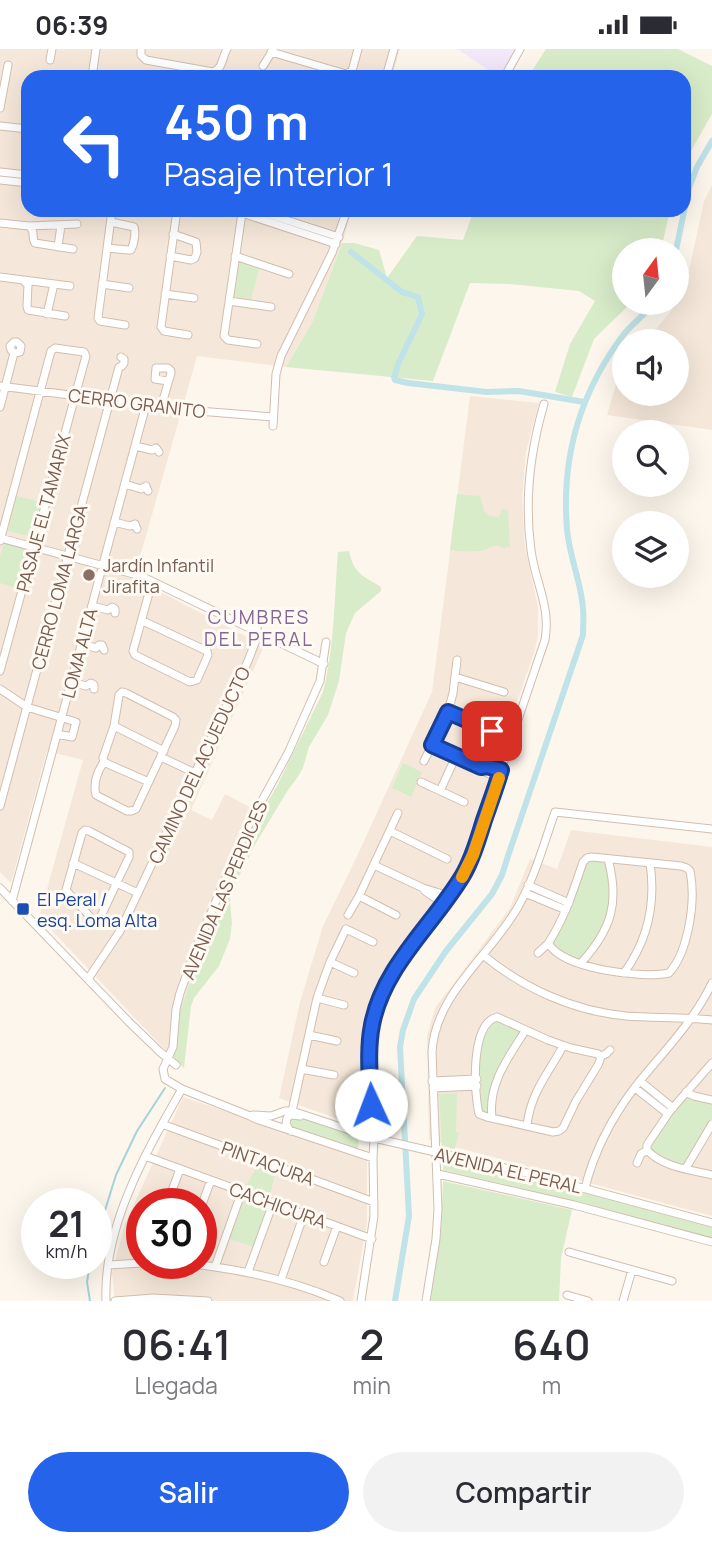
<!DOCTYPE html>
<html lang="es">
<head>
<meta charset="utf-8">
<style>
	:root { --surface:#fff; --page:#f2f2f3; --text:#2b2b33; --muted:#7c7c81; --accent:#2563eb }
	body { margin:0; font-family:Manrope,sans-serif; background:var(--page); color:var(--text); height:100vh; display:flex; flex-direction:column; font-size:26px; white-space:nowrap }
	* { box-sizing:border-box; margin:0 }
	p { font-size:23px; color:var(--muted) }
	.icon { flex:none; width:38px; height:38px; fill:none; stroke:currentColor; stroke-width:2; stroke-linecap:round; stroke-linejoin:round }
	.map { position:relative; height:1252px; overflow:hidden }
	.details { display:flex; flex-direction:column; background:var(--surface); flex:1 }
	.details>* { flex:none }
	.guide { position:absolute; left:21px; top:21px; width:670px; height:147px; border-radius:21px; box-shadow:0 7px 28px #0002; background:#2563eb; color:#fff; overflow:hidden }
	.needle { width:46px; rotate:15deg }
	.controls { position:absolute; left:612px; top:189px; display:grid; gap:14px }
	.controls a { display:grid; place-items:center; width:77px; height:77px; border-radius:50%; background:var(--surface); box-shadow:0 7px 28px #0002; font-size:35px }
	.speed { position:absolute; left:21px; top:1139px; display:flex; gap:14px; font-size:35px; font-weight:700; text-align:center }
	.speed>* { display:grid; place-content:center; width:91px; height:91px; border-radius:50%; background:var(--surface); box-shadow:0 7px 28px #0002; line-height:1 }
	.speed small { font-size:18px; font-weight:400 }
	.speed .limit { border:10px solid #d22; background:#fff; color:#111 }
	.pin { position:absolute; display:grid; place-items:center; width:60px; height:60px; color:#fff; margin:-30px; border-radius:14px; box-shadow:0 4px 10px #0006 }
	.me { position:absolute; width:77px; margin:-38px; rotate:358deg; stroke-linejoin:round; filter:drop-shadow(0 0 5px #0008) }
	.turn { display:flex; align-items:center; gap:24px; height:147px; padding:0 28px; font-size:32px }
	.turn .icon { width:91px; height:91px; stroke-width:2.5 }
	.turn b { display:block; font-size:49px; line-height:60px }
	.eta { display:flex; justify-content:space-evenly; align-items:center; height:119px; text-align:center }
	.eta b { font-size:42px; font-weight:600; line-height:49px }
	.cta { display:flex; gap:14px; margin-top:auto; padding:14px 28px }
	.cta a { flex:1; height:80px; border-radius:42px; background:var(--accent); color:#fff; font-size:28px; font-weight:600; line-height:80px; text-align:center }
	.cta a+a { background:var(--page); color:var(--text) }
	.status { display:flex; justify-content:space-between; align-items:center; height:49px; padding:0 35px; background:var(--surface); direction:ltr }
	.status svg { height:19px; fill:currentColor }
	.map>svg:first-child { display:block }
	.residential { fill:#f5e8da; fill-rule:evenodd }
	.education { fill:#f3e8fa }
	.green { fill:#d8ecc9 }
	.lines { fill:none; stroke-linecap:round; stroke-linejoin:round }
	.stream { stroke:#a5d3da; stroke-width:2 }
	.canal { stroke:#bfe3e8; stroke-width:6 }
	.street-casing { stroke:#d1beb0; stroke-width:9 }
	.street { stroke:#fff; stroke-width:7 }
	.route-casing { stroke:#184099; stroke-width:18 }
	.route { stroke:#2563eb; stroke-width:12 }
	.slow { stroke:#f59e0b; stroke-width:12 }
	.education-dot { fill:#8d6e63; stroke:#fffaf3; stroke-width:2.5 }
	.transit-dot { fill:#1a4fb4; stroke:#fffaf3; stroke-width:2.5 }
	.labels { text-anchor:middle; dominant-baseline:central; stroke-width:6; stroke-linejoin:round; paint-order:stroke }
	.street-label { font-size:18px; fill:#7a5c4d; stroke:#fffaf3 }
	.education-label { font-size:18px; fill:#785e54; stroke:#fffaf3; text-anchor:start }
	.transit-label { font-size:18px; fill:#164399; stroke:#fffaf3; text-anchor:start }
	.neighbourhood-label { font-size:19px; letter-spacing:2px; fill:#846695; stroke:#fffaf3 }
</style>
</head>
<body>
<div class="status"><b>06:39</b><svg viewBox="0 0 49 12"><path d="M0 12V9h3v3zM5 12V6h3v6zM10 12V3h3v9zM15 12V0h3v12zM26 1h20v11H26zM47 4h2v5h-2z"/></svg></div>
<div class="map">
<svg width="712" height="1252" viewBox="0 0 712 1252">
	<rect width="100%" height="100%" fill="#fdf6ec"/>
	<path class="residential" d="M0,0h400l-8,28h-364v133h324l-10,33 -29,78 -27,46 -89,-11 -14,50 -1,9 -2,1 -46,162 130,68 -73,164 21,10 13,-26 38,20 -19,33 -25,63 -31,90 -9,57 -6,1 -134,-141 44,-157 -36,-9 -36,132 -11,-11z
		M712,136v245l-105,-15 9,-31 9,-14v24h52v-53h-31l25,-30 4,-8h2v-5l11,-23 16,-74z
		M470,347l69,7 -13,49 -4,48 3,47 13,60v29l-4,17 -73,212 -14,22 -51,66 -13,21 -12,31 -7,29 -2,19 5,72 -3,3 -85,-30 21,-96 23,-76 36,-74 73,-160z
		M571,781l141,17v369l-283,-76 -2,-104 8,-28 75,-100 20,-49 27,10z
		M183,1048l184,62v64l-14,78h-238l-3,-28 13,-49zM142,1155h59v59h-59z"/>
	<path class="education" d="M457,0h59l-17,28z"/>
	<path class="green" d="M546,0h132l34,17v48l-28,49v-86h-156z
		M474,161h196l-9,40h-36v53h6l-37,36 -22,58 -17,-5 15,-48 25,-43 -16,-10 -69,-7 -40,-1 -37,98 -147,-14 27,-46 29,-78h12l25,7 8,28 30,-42 46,4z
		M240,211l20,6 -9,33 -17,-2z
		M457,445l22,2 2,2 3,13 6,5 9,1 3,-8 6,1 2,37h-4l-1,2c-13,-8 -14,1 -26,2 -9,1 -19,0 -29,-1z
		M17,447l24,6 -9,35 -24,-6z
		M4,494l23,6 -11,39 -16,-5v-27z
		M349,502c5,23 13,24 32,36v4l-26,22 -9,20 -7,48 -11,34 -19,32 -6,21 -6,10 -9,12 -32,53 -25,49 -1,11 2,20 -2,16 -11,27 -25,32 -3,8 -7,62 -13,-12 8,-42 25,-69 49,-118 24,-41 46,-94c12,-45 11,-94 15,-140z
		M225,667l5,3 -61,131 -6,-3z
		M403,714l19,9 -11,25 -19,-9z
		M592,811l11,2 3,2c12,40 0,66 -26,95h-2l-14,-6 -11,-8v-4l18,-34 16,-45z
		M496,972l25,12 -32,65 -2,15 -5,-3c-1,-27 -10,-71 14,-89z
		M457,1044l-1,39 3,1 -4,16 -13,-2 -3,-53z
		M688,1047l24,5v17l-27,47 -19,-7 -15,-9c4,-16 24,-42 37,-53z
		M305,1068l54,18 -1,16 -65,-21 -2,-6v-4l2,-2z
		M444,1111l67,13 201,54v12l-125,-35 -144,-34z
		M259,1114l17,5 -6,29 -26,-8z
		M443,1132l129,29 -11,48 -2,43h-131l13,-70z
		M241,1147l27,9 -14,42 -27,-9z"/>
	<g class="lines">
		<path class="stream" d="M96,1190l20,-64 21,-44 28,-43
			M90,1214l-3,19 3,19"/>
		<path class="canal" d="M676,201l13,-62 8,-21 15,-26
			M351,203l51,40 16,5 4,17 -23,48 -5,15 1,3 13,3 79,9 32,-1 65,11
			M395,1252l14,-85 -9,-169 3,-17 11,-31 32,-48 46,-57 10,-19 6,-19 75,-221c0,-9 1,-18 0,-27 -2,-27 -14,-52 -16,-79 -6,-73 13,-137 57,-195 9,-11 21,-19 29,-31"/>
		<defs>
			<path id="street" d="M141,0v6l5,5 67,12c10,-3 9,-15 14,-23
				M271,3l75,22 6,-3 6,-22
				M50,11l2,-11
				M263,17l10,-16
				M505,27l15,-27
				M92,28l4,-28
				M386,28l8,-28
				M0,59l8,-43
				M0,77l28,3
				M0,123l28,3
				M0,131l28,3
				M112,161l-14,108 2,3 25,4
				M177,161l-16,117 3,4 24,4
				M233,161l103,34
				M255,161l84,27
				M242,164l-18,123 4,4 29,4
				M0,174l29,3 48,-2
				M29,177c7,5 2,12 6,17l38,6
				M58,198l3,-22
				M107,199l21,2h3c3,-6 5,-17 3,-23l-23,-5
				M170,207l21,4 4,-2 2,-6 -1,-10 -23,-8
				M235,207l54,18
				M0,228l70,9
				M24,232l4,4 -1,21 1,4 37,6
				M102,235l27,4
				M165,245l29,4
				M229,252l42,6
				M47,265l7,-30
				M0,337l186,24 87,7
				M0,358l14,-54 -3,-3 -1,-4 4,-4h3l4,4 -1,6 -6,1
				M161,358l10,-34v-2l-3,-3h-12l-1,11 13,2
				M273,377l3,-52 5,-18 51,-103 15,-43
				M135,397l17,4 4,-2 3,4
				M125,435l16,5 5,-3 2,5
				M114,473l16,4 5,-2 2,5
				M0,489l141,38 183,88
				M0,492l51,-190 4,-3 29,4 2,4 -86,315
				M92,557l16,4 4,-3 3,2v4
				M143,572l64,30 1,4 -11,25 -7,2 -55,-27 -2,-4 19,-69
				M326,593l-6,39 -32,72 -42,77 -49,116 -17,47 -4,16 -3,38 -10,22 2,10 17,10 68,27 6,3 117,39
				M81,595l15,4 3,-3h3l2,5
				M455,628l49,15
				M71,633l15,4 5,-3 3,2v4
				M0,640l27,18 49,15 -4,15 -15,-3
				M448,663l44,19
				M114,677l50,25
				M432,696l49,22 4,5 14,6
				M161,708l34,16
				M424,712l24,-49 5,-19 4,-33
				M104,713c-7,9 -11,22 -8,33l31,16h4l5,-2 39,-83 1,-6 -3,-3 -47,-24 -4,-1 -3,3 -5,31 -11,32 1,4 4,2 41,18
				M481,718l6,-1 14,4
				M421,733l43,20
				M440,742l16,-35
				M0,757l119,-439 3,-1 2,-3v-4l-3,-2
				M85,781l4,1 40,21v5l-29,61 -4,2 -4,-1 -26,-29 16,-57z
				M390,782l57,28
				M73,814l65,30
				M374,816l49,23 26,8
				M528,836l41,18
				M0,839l129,134 31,30 16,13
				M425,842l19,13
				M525,844l41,17
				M359,847l37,19
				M12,852l134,-496
				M348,866l11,-19 39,-83
				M538,904c4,-4 9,-8 11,-11 16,-25 25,-53 34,-80l4,-4 5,-1 89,9 6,2 3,3c6,28 -1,80 -21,102 -25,6 -106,-4 -120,-29
				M483,906c40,33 90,56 143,61 28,2 57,1 86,4
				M330,913l24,11
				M581,914c30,-33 39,-60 27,-104
				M624,924c24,-33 32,-70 26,-110
				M88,930l32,-48 128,-270 8,-21 2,-20
				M317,949l27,7
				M497,968l51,23 23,8 27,6c4,3 2,7 0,11l-22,36 -13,27 -4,3 -6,1 -66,-15 -8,-3c-5,-22 -9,-90 18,-97z
				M309,986l28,6
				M600,1007l6,-2 4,-4
				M301,1020l33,6
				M432,1032l45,-2
				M640,1032l33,27
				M433,1039l44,-2
				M635,1039l33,26
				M686,1043l8,4 18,4
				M292,1062l25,-113 13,-36 16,-33 27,13
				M253,1066l18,1 14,-5h7l82,27 153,35 185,50
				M492,1068c-4,-33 16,-59 33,-86
				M162,1075l212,78
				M527,1076c4,-33 21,-51 36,-79
				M290,1082l-4,-7 1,-6 4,-3 9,1
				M647,1101c15,17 44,20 65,25
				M145,1107l227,83
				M637,1114l4,-9 6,-4v-5l23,-34 42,-48
				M686,1119l26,-44
				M438,1125l136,31 138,37
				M585,1139c9,-36 28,-72 50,-101 27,-34 58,-64 77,-104
				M167,1155l13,-35
				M201,1158l10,-27
				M569,1203l103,29
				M324,1213l13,-36
				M181,1214c55,5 108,16 159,38
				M108,1216l34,-2
				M215,1218l27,-76
				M248,1223l25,-69
				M281,1231l23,-66
				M567,1246l21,6
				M106,1252c-3,-75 40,-149 76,-212
				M115,1252l38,-3 55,3
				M361,1252l13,-85 -1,-58 1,-20 -5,-94 5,-30 7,-17 15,-29 51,-69 22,-35 76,-224c6,-34 -10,-58 -14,-90 -7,-51 -1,-98 13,-146
				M426,1252l10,-62 2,-30 -6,-157c3,-58 59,-97 86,-145 17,-30 26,-64 37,-95l157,17
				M623,1252l9,-31"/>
		</defs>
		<use href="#street" class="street-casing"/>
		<use href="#street" class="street"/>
	</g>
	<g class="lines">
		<defs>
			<path id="route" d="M371,1056c-1,-27 -4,-55 1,-80 11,-59 62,-101 91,-150 10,-17 15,-36 21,-55 6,-17 12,-33 17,-50l-14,-4 -6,1 -49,-22 16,-33 44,19"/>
		</defs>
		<use href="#route" class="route-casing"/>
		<use href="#route" class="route"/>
		<path class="slow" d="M462,828l11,-22 26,-77"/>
	</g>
	<circle class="education-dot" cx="89" cy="526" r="7"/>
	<rect class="transit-dot" x="16" y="853" width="14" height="14" rx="3.5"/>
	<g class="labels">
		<g class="street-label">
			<text transform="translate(137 354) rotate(7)">CERRO GRANITO</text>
			<text transform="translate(43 464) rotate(-75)">PASAJE EL TAMARIX</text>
			<text transform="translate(59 538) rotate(-75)">CERRO LOMA LARGA</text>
			<text transform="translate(79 604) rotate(-75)">LOMA ALTA</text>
			<text transform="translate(199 716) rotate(-65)">CAMINO DEL ACUEDUCTO</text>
			<text transform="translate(224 841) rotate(-67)">AVENIDA LAS PERDICES</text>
			<text transform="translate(268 1114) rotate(20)">PINTACURA</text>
			<text transform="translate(508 1121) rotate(13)">AVENIDA EL PERAL</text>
			<text transform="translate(278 1156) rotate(20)">CACHICURA</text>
		</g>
		<g class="education-label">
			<text x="103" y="516">Jardín Infantil<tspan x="103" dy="21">Jirafita</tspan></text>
		</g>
		<g class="transit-label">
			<text x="37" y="850">El Peral /<tspan x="37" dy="21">esq. Loma Alta</tspan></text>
		</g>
		<g class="neighbourhood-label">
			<text x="259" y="568">CUMBRES<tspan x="259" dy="22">DEL PERAL</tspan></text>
		</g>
	</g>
</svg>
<div class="controls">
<a><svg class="needle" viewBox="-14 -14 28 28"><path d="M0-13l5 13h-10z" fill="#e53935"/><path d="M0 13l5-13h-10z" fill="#7c7c81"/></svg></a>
<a><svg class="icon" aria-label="sound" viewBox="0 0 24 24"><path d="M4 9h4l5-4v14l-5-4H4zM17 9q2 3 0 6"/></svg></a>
<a><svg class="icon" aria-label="search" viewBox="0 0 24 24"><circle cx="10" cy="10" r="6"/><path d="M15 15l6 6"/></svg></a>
<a><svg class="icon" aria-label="layers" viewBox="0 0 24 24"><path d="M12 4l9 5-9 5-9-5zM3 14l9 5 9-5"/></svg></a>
</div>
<div class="speed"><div>21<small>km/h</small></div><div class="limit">30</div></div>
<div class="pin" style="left:492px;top:682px;background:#d93025"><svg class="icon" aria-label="arrive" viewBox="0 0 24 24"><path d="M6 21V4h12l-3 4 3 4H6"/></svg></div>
<svg class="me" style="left:371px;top:1056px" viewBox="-20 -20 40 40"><circle r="19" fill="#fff"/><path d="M0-13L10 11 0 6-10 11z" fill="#2563eb"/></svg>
<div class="guide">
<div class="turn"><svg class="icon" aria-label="left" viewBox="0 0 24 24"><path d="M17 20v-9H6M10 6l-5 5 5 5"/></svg><div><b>450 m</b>Pasaje Interior 1</div></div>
</div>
</div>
<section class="details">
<div class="eta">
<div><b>06:41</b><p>Llegada</p></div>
<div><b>2</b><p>min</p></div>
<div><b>640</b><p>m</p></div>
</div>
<div class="cta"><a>Salir</a><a>Compartir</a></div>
</section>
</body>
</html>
